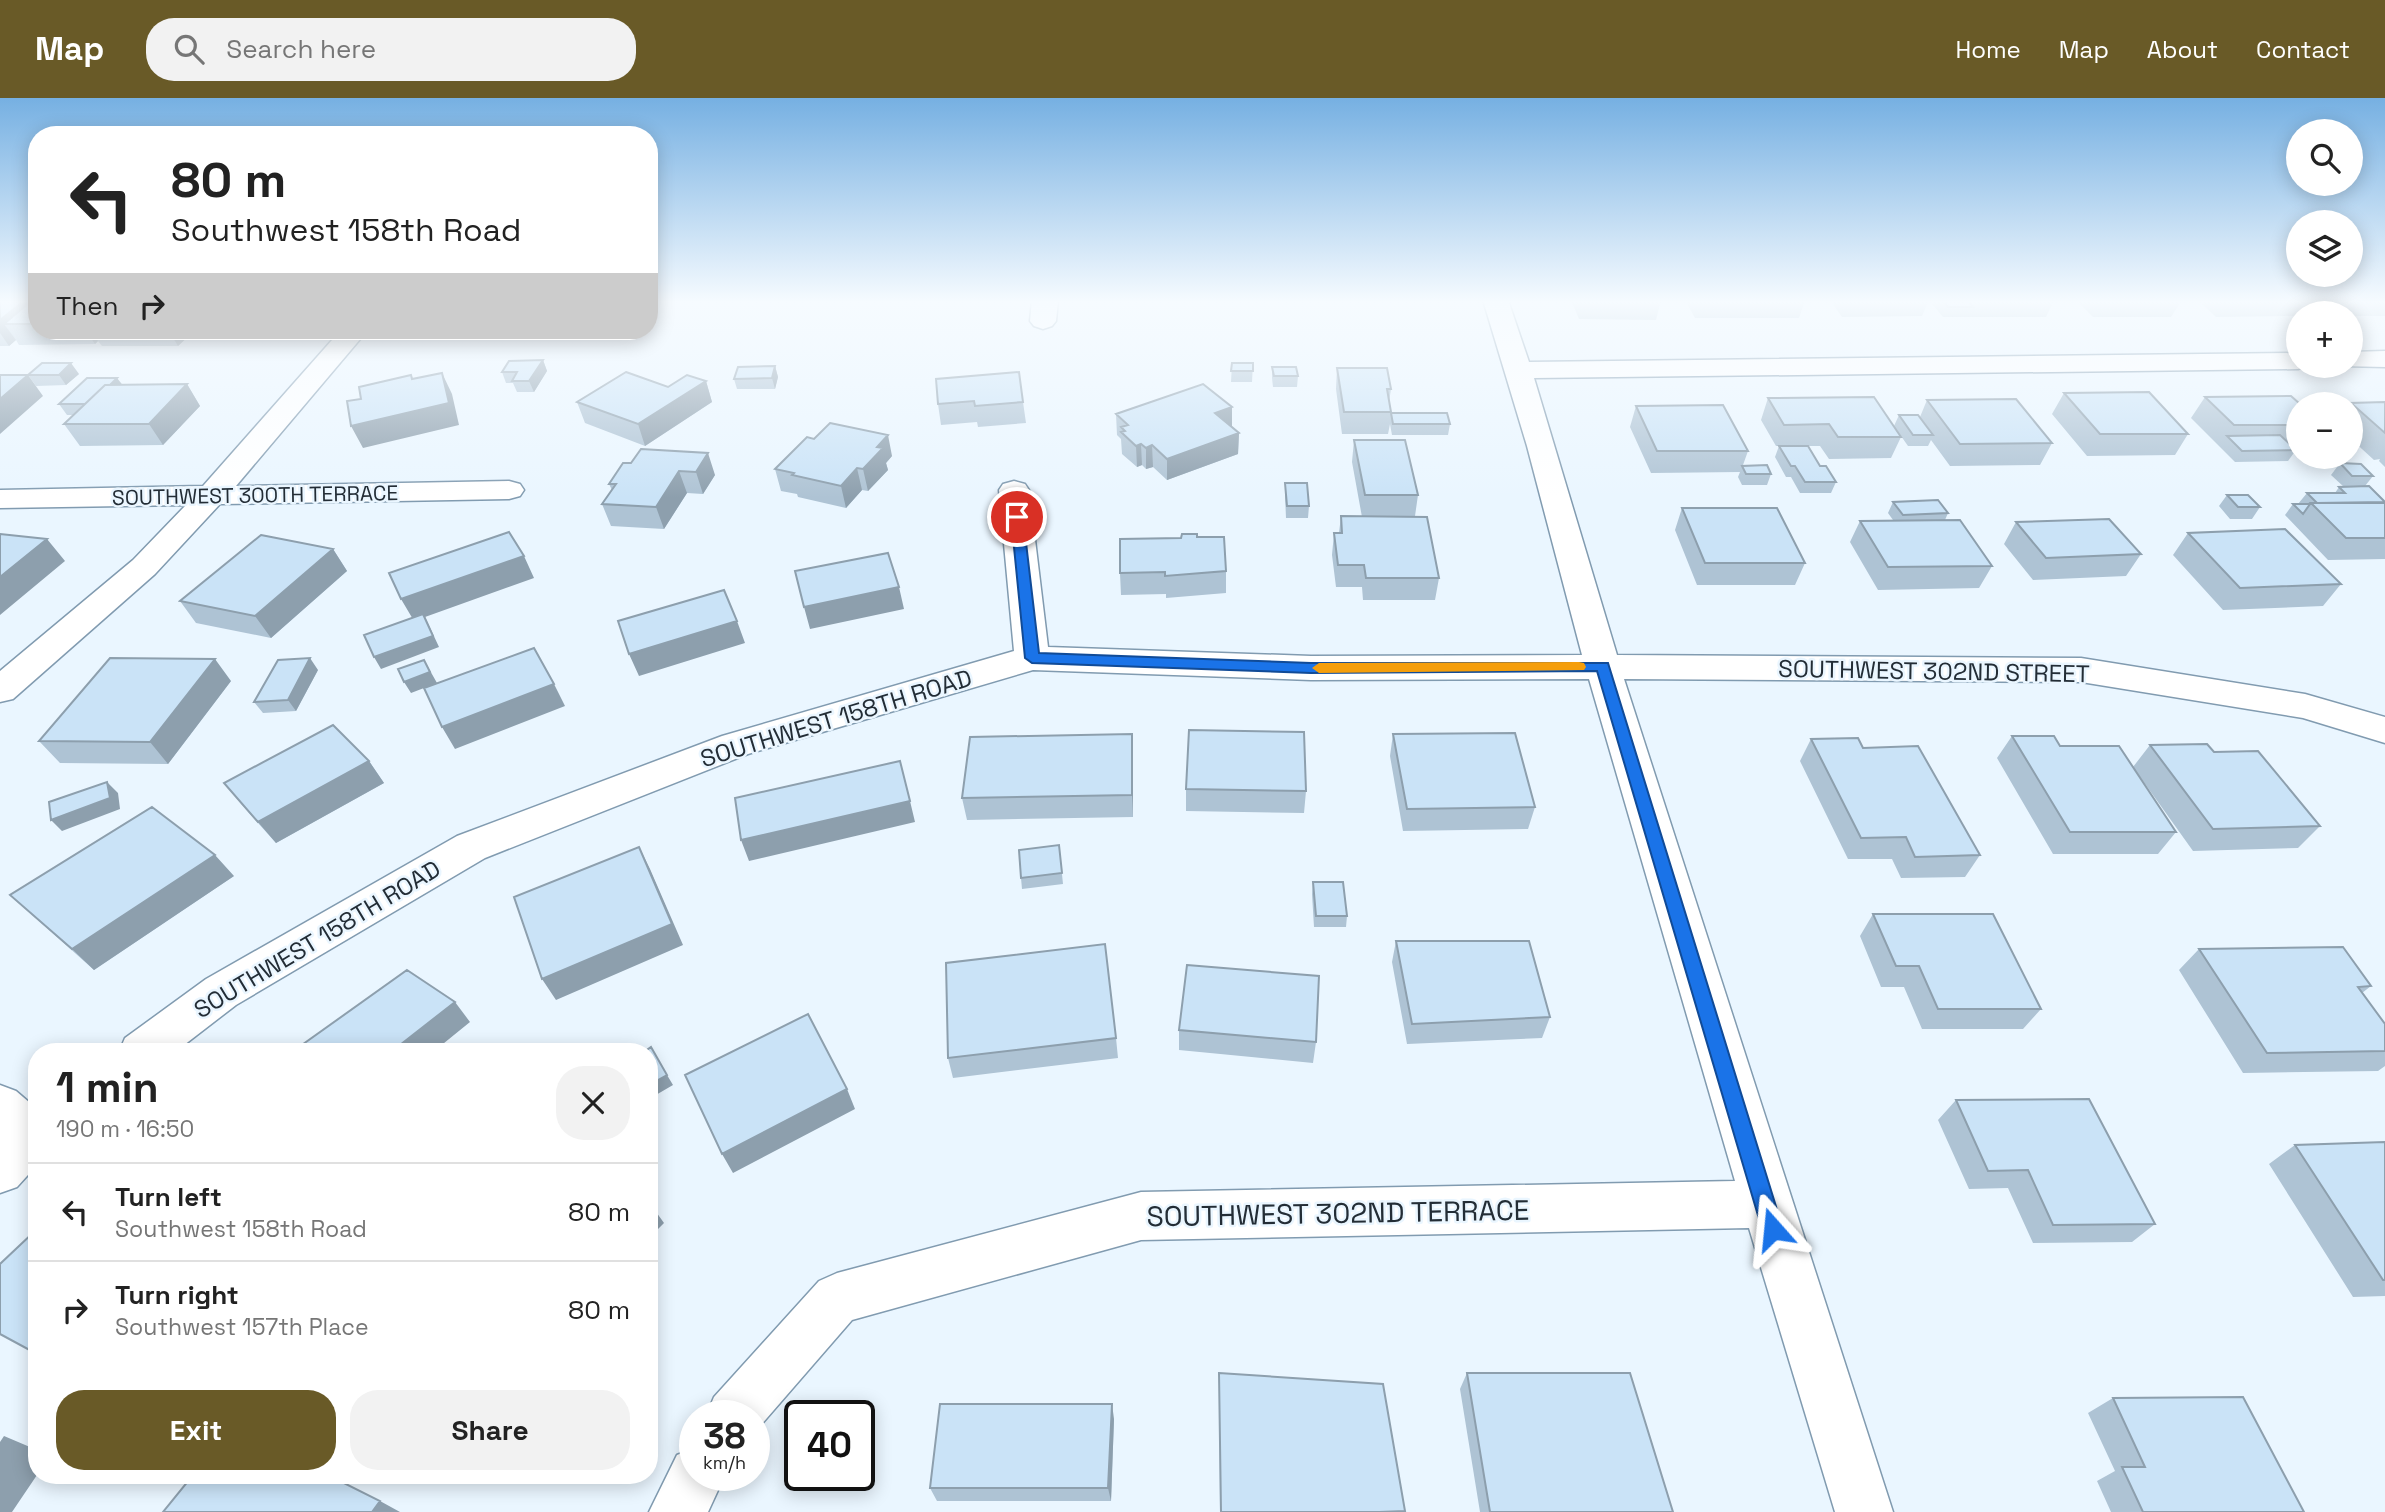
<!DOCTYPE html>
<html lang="en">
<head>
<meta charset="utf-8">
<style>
	:root { --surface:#fff; --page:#f2f2f2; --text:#222; --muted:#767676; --line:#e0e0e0; --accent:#695a27 }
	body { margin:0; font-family:"Space Grotesk",sans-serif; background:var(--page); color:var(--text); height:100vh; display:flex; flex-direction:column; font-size:26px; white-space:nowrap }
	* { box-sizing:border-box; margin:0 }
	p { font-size:23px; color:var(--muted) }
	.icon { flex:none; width:38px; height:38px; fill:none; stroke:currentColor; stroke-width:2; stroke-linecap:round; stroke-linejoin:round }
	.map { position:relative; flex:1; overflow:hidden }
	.sheet { position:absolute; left:28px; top:945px; width:630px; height:441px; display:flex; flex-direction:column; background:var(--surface); border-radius:28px; box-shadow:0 4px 18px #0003 }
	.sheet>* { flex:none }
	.banner { position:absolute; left:28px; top:28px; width:630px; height:214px; border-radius:28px; box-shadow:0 4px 18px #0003; background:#fff; color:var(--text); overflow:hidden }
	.buttons { position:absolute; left:2286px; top:21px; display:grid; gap:14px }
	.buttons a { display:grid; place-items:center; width:77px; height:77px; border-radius:50%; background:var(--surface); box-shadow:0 4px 18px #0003; font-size:35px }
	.speed { position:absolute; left:679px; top:1302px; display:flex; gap:14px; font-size:35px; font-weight:700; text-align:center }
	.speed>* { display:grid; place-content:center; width:91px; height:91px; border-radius:50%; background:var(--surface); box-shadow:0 4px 18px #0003; line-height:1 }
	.speed small { font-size:18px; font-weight:400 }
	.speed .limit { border:4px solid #111; border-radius:10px; background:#fff; color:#111 }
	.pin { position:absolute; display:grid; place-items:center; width:60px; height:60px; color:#fff; margin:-30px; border:4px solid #fff; border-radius:50%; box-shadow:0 2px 7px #0007 }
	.me { position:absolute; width:77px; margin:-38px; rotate:342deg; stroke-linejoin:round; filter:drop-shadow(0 0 5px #0008) }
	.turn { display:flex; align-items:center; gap:24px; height:147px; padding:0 28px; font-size:32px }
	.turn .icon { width:91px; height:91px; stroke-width:2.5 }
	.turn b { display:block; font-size:49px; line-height:60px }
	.then { display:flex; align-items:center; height:66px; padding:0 28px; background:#0003; gap:14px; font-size:26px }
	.round { display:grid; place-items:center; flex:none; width:74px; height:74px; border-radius:28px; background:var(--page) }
	.overview { display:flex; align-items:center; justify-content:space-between; height:119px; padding:0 28px }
	h1 { font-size:42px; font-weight:700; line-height:52px }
	.action { display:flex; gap:14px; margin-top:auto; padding:14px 28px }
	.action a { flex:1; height:80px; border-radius:28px; background:var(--accent); color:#fff; font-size:28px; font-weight:700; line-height:80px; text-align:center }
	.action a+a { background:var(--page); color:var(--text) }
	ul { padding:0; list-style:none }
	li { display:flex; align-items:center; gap:21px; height:98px; padding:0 28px; border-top:2px solid var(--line) }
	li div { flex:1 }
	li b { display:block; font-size:26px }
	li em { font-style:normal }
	header { display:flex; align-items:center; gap:42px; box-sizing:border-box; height:98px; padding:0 35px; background:var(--accent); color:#fff }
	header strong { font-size:33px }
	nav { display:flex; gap:38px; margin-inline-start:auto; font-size:24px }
	.search { width:490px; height:63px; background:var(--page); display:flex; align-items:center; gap:18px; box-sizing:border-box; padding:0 24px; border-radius:28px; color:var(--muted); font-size:26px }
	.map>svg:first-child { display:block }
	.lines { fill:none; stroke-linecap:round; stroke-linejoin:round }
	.minor-casing { stroke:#819bb0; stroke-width:3 }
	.minor { fill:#fff; fill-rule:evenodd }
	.wall { fill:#aec3d4 }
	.shaded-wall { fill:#8d9fad }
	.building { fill:#cae3f7; stroke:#8d9fad; stroke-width:2 }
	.route { fill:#1a73e8; stroke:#114b97; stroke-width:2 }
	.slow { fill:#f59e0b }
	.labels { text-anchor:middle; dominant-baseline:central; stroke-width:5; stroke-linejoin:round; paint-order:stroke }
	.far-street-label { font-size:21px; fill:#232d36; stroke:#eaf6ff }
	.street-label { font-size:24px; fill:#232d36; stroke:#eaf6ff }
	.near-street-label { font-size:28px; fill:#232d36; stroke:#eaf6ff }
</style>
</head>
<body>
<header>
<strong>Map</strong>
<div class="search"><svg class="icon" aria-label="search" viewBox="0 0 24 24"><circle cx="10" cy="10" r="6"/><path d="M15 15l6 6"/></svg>Search here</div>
<nav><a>Home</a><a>Map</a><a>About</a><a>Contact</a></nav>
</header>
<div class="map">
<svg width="2385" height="1414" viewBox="0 0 2385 1414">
	<rect width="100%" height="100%" fill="#eaf6ff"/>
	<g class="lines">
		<defs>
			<path id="minor" d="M1032,202h26l-2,21 -4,5 -9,3 -9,-3 -4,-5z
				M1483,202h25l21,62 769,-9v13h10l-10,3 -764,9 83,277 464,3 224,36 80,23v26l-82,-25 -222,-36 -457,-3 269,833h-58l-86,-284 -608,12 -289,80 -98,113v-17h-48l8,-19 105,-116 18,-8 304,-81 594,-11 -146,-502 -278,1 -278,-10 -285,84 -263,104 -249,147 -61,47h-56l6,-14 81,-59 251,-143 265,-100 292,-85 -15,-161 4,-6 11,-3 11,3 4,6 19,157 263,9 271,-1 -55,-209z
				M340,233h27l-131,155 273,-5 11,3 4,6 -4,6 -11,3 -289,5 -65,70 -142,125 -13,3v-31l133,-111 53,-55 -186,3v-18l203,-4z
				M2385,253v16l-44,-1h9v-14z
				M0,987l16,6 21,18v56l-20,22 -17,6z
				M695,1350v27h30l-17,37h-59l28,-57z"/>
		</defs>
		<use href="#minor" class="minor-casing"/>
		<use href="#minor" class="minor"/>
	</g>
	<path class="wall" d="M0,202h37v31h157l-16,15h-76l-4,-5 -3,3 -76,1 -3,-5 -7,6h-9z
		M1571,202h90l-5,20 -77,-1z
		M1685,202h120l-6,18h-104z
		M1830,202h224l-8,17h-103l-14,-17 -7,16 -80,1z
		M2076,202h106l-11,17h-78z
		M2198,202h107l-10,16 -79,1z
		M2320,202h65v16h-35v-3h-14z
		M543,262l4,11 -13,21h-17l-4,-9h-7l-4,-11z
		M1232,265h21l-1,19h-21z
		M775,268l3,11 -3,12h-38l-3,-10z
		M1272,269l26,9 -1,11h-24l-1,-9z
		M1337,270l54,21 -2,13 2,11 59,11 -2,11h-56l-2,-11 -2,10h-46l-6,-45z
		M79,276l-13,11 -30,1 -8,-11z
		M936,281l87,23 3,21 -48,4 -1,-5 -36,3 -3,-21z
		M706,283l6,21 -67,44 -60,-23 -8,-21z
		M187,286l13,22 -37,39 -83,1 -16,-22 10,-9h-7l-8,-11 63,-19z
		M2064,295l124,41 -13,21 -88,1 -35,-42z
		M2205,299l93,7v42h-6l4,4 -8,11 -53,1 -44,-44z
		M1768,300l133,39 -10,21 -62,1 -9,-13h-12l12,20 16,16 -5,11h-31l-9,-16h-5l-11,-20 4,-11h29h-32l-15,-26z
		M1927,302l125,43 -12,22 -90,1 -19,-26 -3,6h-20l-14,-20 5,-11 21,2z
		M2385,304v65l-6,-6 1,-2 -6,1 -24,-22 -1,-34 2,-1z
		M1636,308l112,45 -5,14 28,9 -4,11h-25l-4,-8 2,-5 -89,1 -21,-46z
		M1116,316l116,13 7,6 -1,21 -71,26 -14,-13 -7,2 -4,-4 -5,2 -15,-13 -1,-15 -4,-4z
		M1354,342l64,55 -3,21 -25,1 49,61 -4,22h-72l-1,-13h-26l-4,-32 2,-22h5l2,-17 21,1 -10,-55z
		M892,358l-6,7 2,7 -20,21 -6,-1 -16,18 -48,-11 -1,-3 -16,-3 -6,-22z
		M623,365l92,12 -12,19 -16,-1 -23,36 -53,-3 -9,-22 10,-14 -3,-6z
		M2340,365l33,13 -8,10 20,17v56l-57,1 -43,-45 8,-11h5l9,-11h28l4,-6h5l-13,-12z
		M1285,385l24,23 -1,12h-22l-1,-24z
		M2227,397l33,12 -8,12h-22l-11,-13z
		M1893,404l55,11 -3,7 47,46 -13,22 -101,2 -28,-48 10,-21 33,-1 -5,-7z
		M1682,410l123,55 -10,22h-98l-22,-55z
		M2016,424l125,32 -15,22 -93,4 -29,-36z
		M2188,435l153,51 -18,22 -100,4 -50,-55z
		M1197,439l29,34v22l-60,5v-4l-45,1 -1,-22 61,-35z
		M333,451l14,22 -76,67 -75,-15 -16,-22z
		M318,572l-22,41 -33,2 -9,-11z
		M231,583l-63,83 -108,-1 -21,-22z
		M1132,636l1,83 -166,3 -5,-22z
		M1393,636l142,73 -7,22 -125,2 -13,-75z
		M2012,638l48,10 116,86 -18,22h-105l-56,-96z
		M1811,641l52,9 117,107 -15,22 -64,1 -9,-19h-44l-48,-98z
		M2150,647l64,7 106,74 -22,22 -105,3 -60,-84z
		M369,663l15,22 -108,60 -34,-38 -18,-22z
		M1186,691l120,2 -2,22 -118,-2z
		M1059,747l4,39 -41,5 -1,-11z
		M234,778l-140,94 -84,-75z
		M1313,784l34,34 -1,11h-32l-2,-33z
		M1873,816l168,95 -18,20h-101l-18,-42h-23l-21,-51z
		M1396,843l154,76 -8,21 -135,6 -15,-82z
		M2199,851l172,37 -9,7 23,31v42l-7,5 -135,2 -64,-103z
		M1179,932l137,12 -3,21 -134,-13z
		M1116,940l2,20 -165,20 -5,-20z
		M1956,1002l199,124 -23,18 -99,1 -25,-55 -39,1 -31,-69z
		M2385,1044v154l-32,1 -84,-133 26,-19z
		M1219,1275l186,138 -1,1h-184z
		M1467,1275l206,139h-193l-20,-123z
		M2113,1300l191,114h-193l-14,-31 18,-10 -27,-58z
		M1114,1321l-3,82h-174l-7,-13z"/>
	<path class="shaded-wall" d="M25,202h12l-33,24 12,16 -7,6 -9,-13v-13z
		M86,233h5l7,10 -3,3z
		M169,233h25l-16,15z
		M543,262l4,11 -13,21 -5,-11z
		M71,265l8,11 -13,11 -7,-10z
		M775,268l3,11 -3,12 -3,-11z
		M442,275l10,21 7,31 -96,23 -12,-22z
		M28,277l15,21 -43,38v-35z
		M117,280l8,10 -35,16z
		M706,283l6,21 -67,44 -7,-22z
		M187,286l13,22 -37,39 -14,-21z
		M1232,309v21l-17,-15z
		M1239,335l-1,21 -71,26v-21z
		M888,337l4,21 -6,7 2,7 -20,21 -5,-22 14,-22z
		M1141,346l1,21 -5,2 -1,-21z
		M1152,347l1,22 -7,2v-21z
		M708,355l7,22 -12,19 -7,-22z
		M857,370l5,22 -16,18 -5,-22z
		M679,373l8,22 -23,36 -8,-22z
		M47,441l18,22 -65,54v-38z
		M333,451l14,22 -76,67 -16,-22z
		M524,458l10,22 -109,39 14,30 -58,22 -7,-12 40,-36 -13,-22z
		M899,489l5,22 -94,20 -6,-22z
		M737,523l8,22 -106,33 -10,-22z
		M310,560l8,12 -22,41 -8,-11z
		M215,561l16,22 -63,83 -18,-22z
		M424,562l13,23 -26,10 -7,-11z
		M554,586l11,22 -110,43 -13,-22z
		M1132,636l1,22v61l-1,-22z
		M369,663l15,22 -108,60 -18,-21z
		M107,684l11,11 2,16 -58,22 -11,-11z
		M910,703l5,21 -166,39 -8,-21z
		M639,749l11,22 33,76 -127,55 -14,-21z
		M215,757l19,21 -140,94 -22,-21z
		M455,904l15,20 -37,30h-42z
		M667,977l6,10 -24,14v-14z
		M847,991l8,20 -122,64 -11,-19z
		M649,1104l15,21 -15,15z
		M1112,1306l2,15 -3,82 -3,-13z
		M4,1338l33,14v25l-25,37h-12v-70z
		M380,1403l20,11h-28z"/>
	<path class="building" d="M0,202h25l-25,20z
		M32,202h5v24h-33z
		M1943,202h24l6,7h-25z
		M543,262l-14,21h-17l5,-9h-15l7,-11z
		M42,265h29l-12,12h-31z
		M1232,265h21v8h-22z
		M775,268l-3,12 -38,1 4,-12z
		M1272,269h24l2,9h-24z
		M1337,270h50l4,21h-4l4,23h-47z
		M626,274l42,15 19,-12 19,6 -68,43 -61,-22z
		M1019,274l4,30 -48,4 -1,-5 -36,3 -2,-25z
		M442,275l7,30 -98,23 -4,-25 14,-2 -2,-12 52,-12 1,4z
		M0,277h28l-28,24z
		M87,280h30l-7,7h-5l-20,19h-26z
		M187,286l-38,40h-85l41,-39z
		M1203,286l29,23 -17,6 24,20 -72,26 -15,-14 -6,3 -5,-4 -5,2 -15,-14 4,-1 -4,-4 7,-2 -12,-11z
		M2149,294l39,42h-88l-36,-41z
		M2291,298l9,8h-2v21h-64l-29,-28z
		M1874,299l27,40h-63l-9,-13 -45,1 -16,-27z
		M2016,301l36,44 -92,1 -33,-44z
		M2385,304v31l-34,-30z
		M1723,307l25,46h-91l-21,-45z
		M1391,315h56l3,11h-57z
		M1899,317h19l15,20h-20z
		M830,325l58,12 -11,12 6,1 -20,21 -6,-1 -16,18 -49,-11 2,-2 -19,-4 32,-32 7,2z
		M2280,337l16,15 -54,1 -15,-15z
		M1354,342h51l13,55h-53z
		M1779,348h29l12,20h6l10,16h-31l-10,-16h-4z
		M641,351l67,4 -12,19 -17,-1 -23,36 -54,-3 14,-20h-7l14,-21h8z
		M2340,365l21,1 12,12h-21z
		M1767,367l4,9h-25l-4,-8z
		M1285,385h22l2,23h-22z
		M2369,388l16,16 -68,1 -10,-10h38l-6,-6z
		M2227,397h21l12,12h-22z
		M1938,402l10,13 -45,2 -10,-13z
		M2311,405h74v35h-39z
		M2293,406h17l-7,10z
		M1682,410h95l28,55h-100z
		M1341,418l86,1 12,61h-73l-2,-13h-26l-4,-32h8z
		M2109,421l32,35 -95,4 -30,-36z
		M1960,422l32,46 -104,1 -28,-46z
		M2285,431l56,55 -101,4 -52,-55z
		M509,434l15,24 -123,43 -12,-26z
		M0,436l47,5 -47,38z
		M1182,436h15v3h27l2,34 -61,5v-4l-45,1v-34l61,-1z
		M261,437l72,14 -78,67 -75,-15z
		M888,455l11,34 -95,20 -9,-36z
		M724,492l13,31 -108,33 -11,-33z
		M423,516l10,22 -59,21 -10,-22z
		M534,550l20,36 -112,43 -18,-39z
		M110,560l105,1 -65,83 -111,-1z
		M310,560l-22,42 -34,2 24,-42z
		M424,562l6,12 -26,10 -6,-13z
		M333,627l36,36 -111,61 -34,-39z
		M1189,632l115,2 2,59 -120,-2z
		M1515,635l20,74 -128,2 -14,-75z
		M1132,636v61l-170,3 8,-61z
		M2012,638h42l6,10h59l57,86h-106z
		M1858,640l5,10 55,-2 62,109 -65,2 -9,-20 -45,1 -50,-99z
		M2207,646l7,8 44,-1 62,75 -107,3 -63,-84z
		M900,663l10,40 -169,39 -6,-42z
		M107,684l3,16 -59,22 -2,-18z
		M152,709l63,48 -143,94 -62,-54z
		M1059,747l3,28 -41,5 -2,-28z
		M639,749l33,77 -130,55 -28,-82z
		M1313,784h30l4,34h-31z
		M1873,816h120l48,95h-103l-19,-43h-23z
		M1396,843h133l21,76 -138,7z
		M1105,846l11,94 -168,20 -2,-95z
		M2343,849l28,39 -13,1 27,37v27l-118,2 -68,-104z
		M1187,867l132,11 -3,66 -137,-12z
		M407,872l48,32 -64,50h-99z
		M808,916l39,75 -125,65 -37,-79z
		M651,949l16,28 -18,10v-33h-5z
		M2089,1001l66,125 -102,1 -25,-55 -40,1 -32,-71z
		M2385,1044v138h-2l-88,-135z
		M37,1131v125l-37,-20v-70z
		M1219,1275l164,11 22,127 -26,1h-158z
		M1467,1275h163l43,139h-183z
		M2243,1299l61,115h-161l-21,-45h23l-32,-69z
		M940,1306h172l-4,84h-178z
		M193,1377h135l52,26 -8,11h-209z"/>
	<linearGradient id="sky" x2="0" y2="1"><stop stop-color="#76b0e2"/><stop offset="0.51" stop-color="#f6fbff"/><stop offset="1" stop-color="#f6fbff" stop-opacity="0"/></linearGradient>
	<rect width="2385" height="400" fill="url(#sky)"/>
	<path class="route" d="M1017,415l6,4 16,136 272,10h297l175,566 -3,7 -7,3 -8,-3 -3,-7 -165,-558 -286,2 -279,-10 -7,-5 -14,-141z"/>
	<path class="slow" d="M1579,564l5,1 2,4 -2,3 -265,3 -7,-5 7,-5z"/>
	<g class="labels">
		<g class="far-street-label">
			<text transform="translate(255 397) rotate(-1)">SOUTHWEST 300TH TERRACE</text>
		</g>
		<g class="street-label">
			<text transform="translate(1934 573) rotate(1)">SOUTHWEST 302ND STREET</text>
			<text transform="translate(836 620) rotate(-17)">SOUTHWEST 158TH ROAD</text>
			<text transform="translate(317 841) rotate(-31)">SOUTHWEST 158TH ROAD</text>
		</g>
		<g class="near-street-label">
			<text transform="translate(1338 1115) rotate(-1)">SOUTHWEST 302ND TERRACE</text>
		</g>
	</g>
</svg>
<div class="buttons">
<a><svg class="icon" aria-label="search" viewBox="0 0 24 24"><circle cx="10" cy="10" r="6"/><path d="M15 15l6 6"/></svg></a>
<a><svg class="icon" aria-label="layers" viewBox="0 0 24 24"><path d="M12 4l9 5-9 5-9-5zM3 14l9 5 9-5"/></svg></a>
<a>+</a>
<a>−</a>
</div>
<div class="speed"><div>38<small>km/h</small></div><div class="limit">40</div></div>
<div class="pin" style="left:1017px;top:419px;background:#d93025"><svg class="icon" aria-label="arrive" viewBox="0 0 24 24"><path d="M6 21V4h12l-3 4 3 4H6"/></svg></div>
<svg class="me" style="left:1773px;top:1131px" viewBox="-20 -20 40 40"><path d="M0-17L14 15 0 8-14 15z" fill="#1a73e8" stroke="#fff" stroke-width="4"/></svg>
<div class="banner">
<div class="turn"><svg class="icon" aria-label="left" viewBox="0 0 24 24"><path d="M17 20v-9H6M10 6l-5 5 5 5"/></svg><div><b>80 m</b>Southwest 158th Road</div></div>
<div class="then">Then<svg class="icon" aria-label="right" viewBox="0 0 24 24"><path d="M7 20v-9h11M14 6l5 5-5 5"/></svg></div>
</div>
<section class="sheet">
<div class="overview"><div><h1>1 min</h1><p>190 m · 16:50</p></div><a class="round"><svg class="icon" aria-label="close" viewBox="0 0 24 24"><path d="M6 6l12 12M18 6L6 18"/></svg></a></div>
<ul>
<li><svg class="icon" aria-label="left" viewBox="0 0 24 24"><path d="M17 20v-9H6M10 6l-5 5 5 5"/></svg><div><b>Turn left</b><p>Southwest 158th Road</p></div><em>80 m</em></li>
<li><svg class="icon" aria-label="right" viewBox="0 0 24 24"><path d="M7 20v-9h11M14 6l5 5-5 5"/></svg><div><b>Turn right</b><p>Southwest 157th Place</p></div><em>80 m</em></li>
</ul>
<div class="action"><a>Exit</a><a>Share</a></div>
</section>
</div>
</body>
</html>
